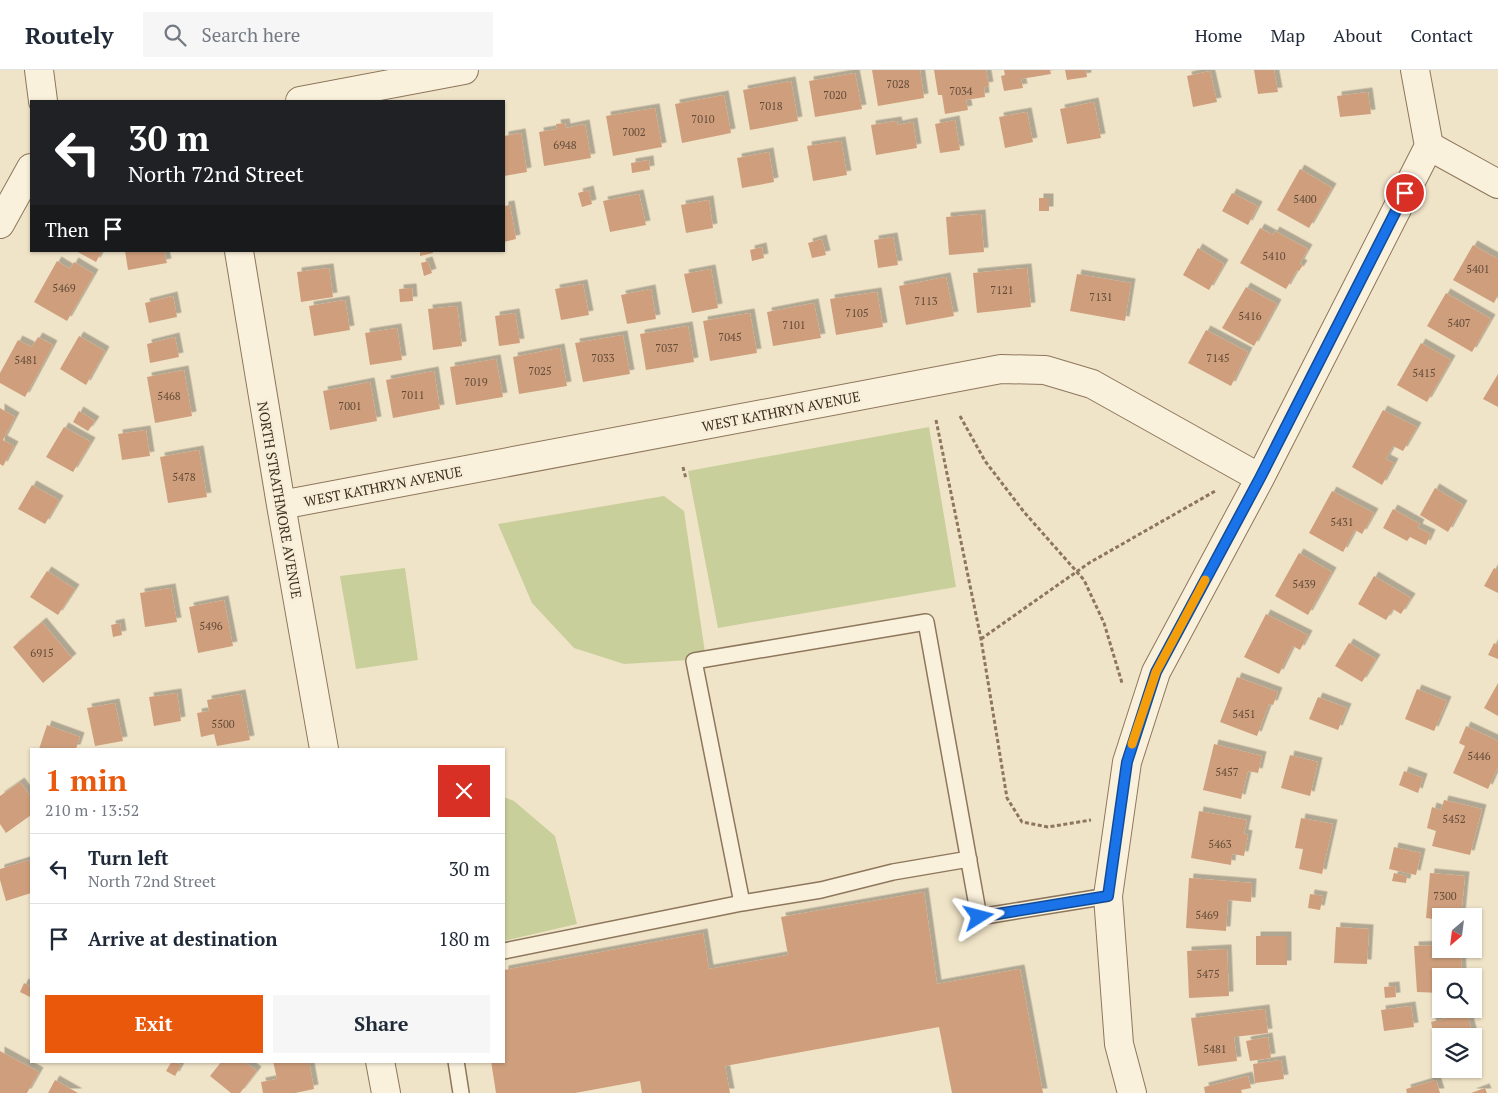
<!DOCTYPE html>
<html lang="en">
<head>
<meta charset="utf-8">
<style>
	:root { --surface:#fff; --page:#f6f6f7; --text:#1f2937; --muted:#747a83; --line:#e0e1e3; --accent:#ea580c }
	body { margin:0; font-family:"PT Serif",serif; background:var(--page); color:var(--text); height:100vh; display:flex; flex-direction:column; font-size:19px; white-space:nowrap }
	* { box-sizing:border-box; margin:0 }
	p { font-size:16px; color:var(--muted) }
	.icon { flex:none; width:28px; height:28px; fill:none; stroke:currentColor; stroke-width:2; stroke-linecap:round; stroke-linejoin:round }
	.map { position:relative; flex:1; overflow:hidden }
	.drawer { position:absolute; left:30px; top:678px; width:475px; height:315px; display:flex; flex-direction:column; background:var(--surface); border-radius:0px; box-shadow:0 1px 4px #0004 }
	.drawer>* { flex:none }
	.guide { position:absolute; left:30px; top:30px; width:475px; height:152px; border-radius:0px; box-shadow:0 1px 4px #0004; background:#202124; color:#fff; overflow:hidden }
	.needle { width:32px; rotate:208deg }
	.controls { position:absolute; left:1432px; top:838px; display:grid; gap:10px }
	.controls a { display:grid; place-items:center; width:50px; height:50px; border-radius:0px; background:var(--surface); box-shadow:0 1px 4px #0004; font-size:25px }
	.pin { position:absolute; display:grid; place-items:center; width:42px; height:42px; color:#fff; margin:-21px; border:2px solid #fff; border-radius:50%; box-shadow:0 1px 5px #0007 }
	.me { position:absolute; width:55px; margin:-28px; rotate:81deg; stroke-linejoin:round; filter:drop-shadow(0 0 4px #0008) }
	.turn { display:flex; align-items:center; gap:18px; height:105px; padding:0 15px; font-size:22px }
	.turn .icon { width:65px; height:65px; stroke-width:2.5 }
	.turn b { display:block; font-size:35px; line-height:42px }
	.then { display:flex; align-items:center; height:48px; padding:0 15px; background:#0003; gap:10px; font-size:19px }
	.round { display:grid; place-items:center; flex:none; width:52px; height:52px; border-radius:0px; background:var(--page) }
	.headline { display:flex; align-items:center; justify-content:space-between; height:85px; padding:0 15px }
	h1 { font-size:30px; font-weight:800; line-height:38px; color:var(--accent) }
	.button { display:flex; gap:10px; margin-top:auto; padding:10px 15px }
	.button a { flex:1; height:58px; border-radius:0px; background:var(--accent); color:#fff; font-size:20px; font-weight:800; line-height:58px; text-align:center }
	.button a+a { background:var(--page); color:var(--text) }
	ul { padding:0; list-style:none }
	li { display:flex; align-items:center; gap:15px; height:70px; padding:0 15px; border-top:1px solid var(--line) }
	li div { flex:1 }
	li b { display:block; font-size:19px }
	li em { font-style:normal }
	header { display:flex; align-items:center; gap:30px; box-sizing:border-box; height:70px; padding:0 25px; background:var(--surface); border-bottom:1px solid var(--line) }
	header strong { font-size:24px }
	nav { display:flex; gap:28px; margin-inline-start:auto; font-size:18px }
	.search { width:350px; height:45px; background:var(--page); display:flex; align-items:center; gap:12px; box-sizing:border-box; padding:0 18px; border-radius:0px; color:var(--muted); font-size:19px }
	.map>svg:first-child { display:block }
	.green { fill:#c9cf9b }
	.building { fill:#cf9f7d; filter:url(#shadow) }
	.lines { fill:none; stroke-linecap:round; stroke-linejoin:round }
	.service-casing { stroke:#8d765c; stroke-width:18 }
	.minor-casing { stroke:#8d765c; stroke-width:30 }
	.path { stroke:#8d765c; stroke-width:3; stroke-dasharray:4 2.5; stroke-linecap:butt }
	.service { stroke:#faf1dc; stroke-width:15 }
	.minor { stroke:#faf1dc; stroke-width:28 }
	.route-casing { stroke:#114b97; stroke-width:12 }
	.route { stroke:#1a73e8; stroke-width:9 }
	.slow { stroke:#f59e0b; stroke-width:9 }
	.labels { text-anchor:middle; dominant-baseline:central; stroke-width:5; stroke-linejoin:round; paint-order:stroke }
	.number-label { font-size:11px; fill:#624a37 }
	.street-label { font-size:14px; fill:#3d2e20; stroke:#f7eed8 }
</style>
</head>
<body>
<header>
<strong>Routely</strong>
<div class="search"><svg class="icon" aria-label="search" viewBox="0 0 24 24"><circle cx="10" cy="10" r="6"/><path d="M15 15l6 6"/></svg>Search here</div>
<nav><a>Home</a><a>Map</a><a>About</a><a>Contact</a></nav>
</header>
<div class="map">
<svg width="1498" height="1023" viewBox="0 0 1498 1023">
	<defs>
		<filter id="shadow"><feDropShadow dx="4.5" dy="-4.5" stdDeviation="0" flood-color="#0004"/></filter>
	</defs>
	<rect width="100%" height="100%" fill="#f0e4c8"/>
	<path class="green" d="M929,357l27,160 -238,41 -30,-157z
		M664,426l20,15 22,148 -82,5 -50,-16 -42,-45 -34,-79z
		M405,498l13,92 -62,9 -16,-93z
		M504,727l10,4 41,35 22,88 -73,17z"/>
	<path class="building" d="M872,0h48l4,28 -46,8z
		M934,0h52l3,16 -5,1 1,10 -19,3 2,10 -23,4 -3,-19h-4z
		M1004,0h46l1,4 -30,5 2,9 -19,3 -3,-15 4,-1z
		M1065,0h21l1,7 -20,3z
		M1254,0h20l4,22 -20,2z
		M1210,1l7,31 -24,5 -6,-31z
		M855,3l7,36 -47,8 -6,-36z
		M791,11l7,40 -48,9 -7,-40z
		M1368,22l3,22 -31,3 -3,-21z
		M724,25l7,38 -49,10 -7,-39z
		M1094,32l7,36 -34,6 -7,-35z
		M655,38l7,39 -49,9 -7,-40z
		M1027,42l6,30 -28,6 -6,-31z
		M955,50l5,30 -20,3 -5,-29z
		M897,51l1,4 15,-3 4,26 -41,7 -5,-30z
		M565,53l1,5 19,-4 6,34 -47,8 -5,-34 18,-3 -1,-5z
		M521,63l6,39 -23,4v-40z
		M841,71l6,34 -34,6 -6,-35z
		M769,82l5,30 -32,6 -5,-30z
		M649,90l1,10 -18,3 -1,-10z
		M1300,99l32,19 -23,40 -32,-18z
		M589,120l3,14 -10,3 -4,-14z
		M1232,123l26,13 -10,19 -26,-14z
		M639,124l7,31 -36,7 -7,-31z
		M1039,128h10v13h-10z
		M709,130l4,28 -27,5 -5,-28z
		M510,135l6,34 -12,3v-36z
		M981,144l3,38 -35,3 -3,-38z
		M1260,158l13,7 2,-4 33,18 -8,14 3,2 -4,6 -2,-1 -11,19 -46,-26z
		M893,167l5,28 -20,3 -4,-28z
		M822,169l4,16 -14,3 -4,-15z
		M1473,175l25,14v36l-4,8 -41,-23z
		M762,177l2,11 -12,3 -2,-11z
		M1198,178l26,16 -15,26 -26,-15z
		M76,181h26l-6,11z
		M125,181h39l3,12 -39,7z
		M420,181h13v2l-13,3z
		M57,191l13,8 4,-7 20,12 -27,47 -33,-19z
		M428,191l4,12 -8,3 -3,-13z
		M329,198l4,29 -32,5 -4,-30z
		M1027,198l4,39 -54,6 -4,-40z
		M711,199l7,39 -26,5 -8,-39z
		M1077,204l54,9 -6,38 -55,-10z
		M946,207l8,39 -48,9 -7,-39z
		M583,214l6,31 -28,5 -6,-31z
		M1246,217l31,17 -23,42 -32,-18z
		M412,218l1,13 -13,1 -1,-13z
		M651,219l5,30 -29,5 -6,-29z
		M877,222l6,35 -47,8 -6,-36z
		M1446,223l45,26 -19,33 -45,-26z
		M173,226l4,21 -28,6 -4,-20z
		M345,230l5,30 -36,6 -5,-30z
		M814,233l7,35 -48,8 -6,-34z
		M457,236l5,40 -29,4 -5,-41z
		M515,243l5,30 -21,3 -4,-30z
		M750,243l7,40 -47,8 -7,-40z
		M688,256l6,36 -48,8 -6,-36z
		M397,258l5,32 -32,5 -5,-32z
		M1206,260l42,22 -17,34 -43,-23z
		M623,265l7,39 -47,8 -8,-39z
		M79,266l26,15 -19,34 -26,-16z
		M38,267l15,8 -28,52 -25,-14v-10l18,-33 14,7z
		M175,267l4,20 -29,6 -3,-19z
		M1421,273l30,17 -24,42 -30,-17z
		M560,278l7,38 -48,8 -6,-37z
		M496,289l7,38 -47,8 -6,-38z
		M184,300l8,46 -37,7 -8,-46z
		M434,301l6,38 -47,9 -7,-38z
		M1498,304v33l-15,-8z
		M370,312l7,39 -47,9 -7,-39z
		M0,338l15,9 -12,23 11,6 -11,20 -3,-2z
		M1383,340l34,17 -14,24 -10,-5 -7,13 8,4 -12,22 -30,-18z
		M79,341l16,10 -7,10 -15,-9z
		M64,357l27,15 -18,30 -27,-15z
		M146,360l4,26 -28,4 -4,-26z
		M199,380l8,47 -39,6 -8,-46z
		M32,415l27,15 -14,24 -27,-15z
		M1435,418l28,17 -15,27 -28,-17z
		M1332,421l42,22 -12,21 -7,-4 -12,22 -34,-19z
		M1393,439l27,15 -2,4 13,6 -5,11 -16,-8 -3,4 -24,-13z
		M1299,483l33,19 -24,43 -33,-19z
		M1494,498l4,2v23l-14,-7z
		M47,501l28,18 -17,26 -28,-18z
		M1374,506l37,22 -10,16 -8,-5 -7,11 -28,-16z
		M171,518l6,34 -32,5 -5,-34z
		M224,530l9,46 -35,7 -9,-46z
		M1266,544l42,21 -8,15 -7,-4 -14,28 -35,-17z
		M42,552l30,36 -29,25 -30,-36z
		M120,553l2,12 -9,2 -2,-12z
		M1349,573l27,16 -14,23 -27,-16z
		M1494,573l4,2v14l-10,-4z
		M1237,607l41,15 -5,13 -4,-1 -12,32 -37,-14z
		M1498,613v33l-14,-8z
		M1417,619l30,12 -13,30 -29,-12z
		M177,623l4,28 -27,5 -5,-29z
		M241,624l9,46 -33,6 -3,-12 -13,3 -4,-24 12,-2 -2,-11z
		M1318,627l29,11 -9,22 -29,-11z
		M115,633l8,38 -28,5 -8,-38z
		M47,655l33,12 -4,12h-37z
		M1466,656l32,15v26l-10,22 -35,-16 12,-27 -6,-3z
		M1214,674l48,12 -4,17 -10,-2 -7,28 -38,-9z
		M1290,685l28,7 -8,34 -29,-8z
		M1404,701l19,7 -5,15 -19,-8z
		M20,712l11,15v18l-25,18 -6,-9v-28z
		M1444,730l38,9 -12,46 -38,-9 4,-15 -9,-3 5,-21 9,3z
		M1199,741l48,9 -3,14 4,1 -4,21 -12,-2 -1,11 -40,-7z
		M1301,748l32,6 -11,50 -23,-5 4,-20 -8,-1z
		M1394,777l27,6 -5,22 -27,-6z
		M29,790l2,6v27l-25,8 -6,-21v-11z
		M1394,803l13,3 -1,7 -14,-2z
		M1430,803l35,3 -4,40h-20v4l-15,-2z
		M1189,808l63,5 -1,19 -23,-2 -2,31 -40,-3z
		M924,822l13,92 83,-15 23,124h-91l-13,-66 -214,39 5,27h-88l-2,-12 -65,12h-79l-5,-32h13v-91l199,-37 6,36 79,-14 -7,-38z
		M1310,824l13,2 -3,14 -12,-2z
		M1336,857l33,2 -2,35 -33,-1z
		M1256,866h31v29h-31z
		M1441,875v4h20l1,27h-21v17l-24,-1 -3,-46z
		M1227,879l2,47 -40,2 -2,-47z
		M24,913l7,4 -1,10 -10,-5z
		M1395,916l1,11 -11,1 -1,-11z
		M1411,936l3,21 -30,4 -3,-21z
		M1265,939l3,24 -34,4 3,24 -39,5 -7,-48z
		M1467,943l6,23h-32l-1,28 -9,-42z
		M1268,967l3,21 -21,3 -4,-20z
		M0,981l39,21 -12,21h-27z
		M1281,990l3,19 -29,4 -2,-19z
		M172,991l9,4 -6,11 -9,-5z
		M222,991h21l14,10 -17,22h-9l-21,-17z
		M273,991h36l5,28 -19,4h-32l-2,-11 16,-3z
		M1248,1006l3,12 -10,2 1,3h-37l-1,-6z
		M55,1010l23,13h-30z
		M1436,1010l4,13h-33l-1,-4z
		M1485,1018l2,5h-16z"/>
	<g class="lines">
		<defs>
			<path id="service" d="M742,833l-48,-242 232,-39 53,295 129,-21
				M504,881l238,-48 79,-13 72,-18 76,-13
				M456,991l5,32"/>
			<path id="minor" d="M39,0l4,31
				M1415,0l14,76
				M300,31l164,-31
				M1429,76l69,38
				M0,154l31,-56
				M239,181l42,254 43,244
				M281,435l720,-136 44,1 47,14 168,94
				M380,991l6,32
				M1132,1023l-13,-49 -11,-148 19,-134 29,-90 104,-194 169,-332"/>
		</defs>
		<use href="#service" class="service-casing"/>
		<use href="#minor" class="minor-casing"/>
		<path class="path" d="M960,346l25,45 39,51 60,68 20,43 18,60
			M936,350l45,219 26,159 15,24 26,5 43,-7
			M683,397l3,12
			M981,569l108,-76 128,-73"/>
		<use href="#service" class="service"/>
		<use href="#minor" class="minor"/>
	</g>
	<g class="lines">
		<defs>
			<path id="route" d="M979,847l129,-21 19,-134 29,-90 104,-194 145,-285"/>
		</defs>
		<use href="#route" class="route-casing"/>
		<use href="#route" class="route"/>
		<path class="slow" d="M1132,674l24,-72 49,-92"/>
	</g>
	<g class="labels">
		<g class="number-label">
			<text x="898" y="14">7028</text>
			<text x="961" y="21">7034</text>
			<text x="835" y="25">7020</text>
			<text x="771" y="36">7018</text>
			<text x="703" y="49">7010</text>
			<text x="634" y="62">7002</text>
			<text x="565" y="75">6948</text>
			<text x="1305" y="129">5400</text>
			<text x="1274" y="186">5410</text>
			<text x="1478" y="199">5401</text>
			<text x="64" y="218">5469</text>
			<text x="1002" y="220">7121</text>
			<text x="1101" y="227">7131</text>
			<text x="926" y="231">7113</text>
			<text x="857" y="243">7105</text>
			<text x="1250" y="246">5416</text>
			<text x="1459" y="253">5407</text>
			<text x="794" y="255">7101</text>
			<text x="730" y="267">7045</text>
			<text x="667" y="278">7037</text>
			<text x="603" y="288">7033</text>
			<text x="1218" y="288">7145</text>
			<text x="26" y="290">5481</text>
			<text x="540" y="301">7025</text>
			<text x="1424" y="303">5415</text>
			<text x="476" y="312">7019</text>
			<text x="413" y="325">7011</text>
			<text x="169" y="326">5468</text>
			<text x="350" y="336">7001</text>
			<text x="184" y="407">5478</text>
			<text x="1342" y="452">5431</text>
			<text x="1304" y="514">5439</text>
			<text x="211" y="556">5496</text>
			<text x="42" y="583">6915</text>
			<text x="1244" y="644">5451</text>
			<text x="223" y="654">5500</text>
			<text x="1479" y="686">5446</text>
			<text x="1227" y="702">5457</text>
			<text x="1454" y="749">5452</text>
			<text x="1220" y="774">5463</text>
			<text x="1445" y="826">7300</text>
			<text x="1207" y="845">5469</text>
			<text x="1208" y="904">5475</text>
			<text x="1215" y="979">5481</text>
		</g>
		<g class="street-label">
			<text transform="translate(781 341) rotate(-11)">WEST KATHRYN AVENUE</text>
			<text transform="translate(383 416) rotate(-11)">WEST KATHRYN AVENUE</text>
			<text transform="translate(280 430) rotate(80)">NORTH STRATHMORE AVENUE</text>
		</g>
	</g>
</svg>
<div class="controls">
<a><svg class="needle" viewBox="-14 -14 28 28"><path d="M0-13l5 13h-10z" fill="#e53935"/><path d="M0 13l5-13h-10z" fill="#747a83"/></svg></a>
<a><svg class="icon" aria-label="search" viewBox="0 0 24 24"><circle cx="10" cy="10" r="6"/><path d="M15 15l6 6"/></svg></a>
<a><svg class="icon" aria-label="layers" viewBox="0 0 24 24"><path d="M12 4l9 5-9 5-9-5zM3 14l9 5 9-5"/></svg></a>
</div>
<div class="pin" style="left:1405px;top:123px;background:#d93025"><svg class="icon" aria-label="arrive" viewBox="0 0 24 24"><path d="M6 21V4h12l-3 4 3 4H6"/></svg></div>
<svg class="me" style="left:979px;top:847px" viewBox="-20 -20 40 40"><path d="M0-17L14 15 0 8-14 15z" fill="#1a73e8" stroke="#fff" stroke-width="4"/></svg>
<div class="guide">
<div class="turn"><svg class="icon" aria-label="left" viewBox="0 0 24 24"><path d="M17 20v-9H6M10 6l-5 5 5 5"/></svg><div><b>30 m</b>North 72nd Street</div></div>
<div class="then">Then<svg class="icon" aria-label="arrive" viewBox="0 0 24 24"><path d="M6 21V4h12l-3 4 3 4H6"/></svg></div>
</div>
<section class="drawer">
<div class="headline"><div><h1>1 min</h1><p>210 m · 13:52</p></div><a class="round" style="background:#d93025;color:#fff"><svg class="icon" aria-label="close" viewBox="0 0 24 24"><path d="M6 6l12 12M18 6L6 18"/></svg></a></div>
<ul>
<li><svg class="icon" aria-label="left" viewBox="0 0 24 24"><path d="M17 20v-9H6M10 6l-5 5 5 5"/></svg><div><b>Turn left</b><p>North 72nd Street</p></div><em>30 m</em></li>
<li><svg class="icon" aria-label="arrive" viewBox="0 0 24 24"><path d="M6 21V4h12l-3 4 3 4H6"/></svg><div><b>Arrive at destination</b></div><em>180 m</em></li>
</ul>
<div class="button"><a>Exit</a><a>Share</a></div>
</section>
</div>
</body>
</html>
